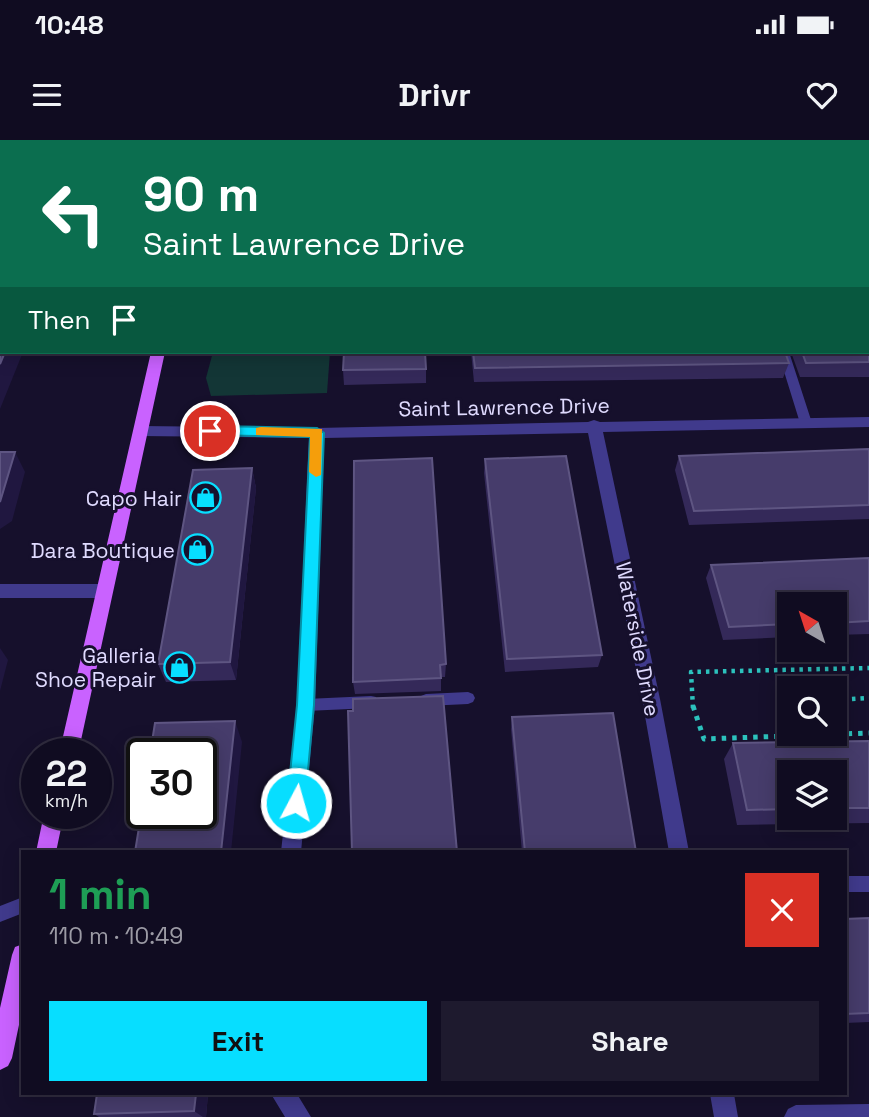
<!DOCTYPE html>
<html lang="en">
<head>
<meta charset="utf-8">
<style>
	:root { --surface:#100c21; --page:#1e1a2e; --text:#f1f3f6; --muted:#9c9ba5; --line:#302c3f; --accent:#07deff }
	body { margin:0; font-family:"Space Grotesk",sans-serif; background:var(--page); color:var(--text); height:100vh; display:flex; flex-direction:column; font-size:26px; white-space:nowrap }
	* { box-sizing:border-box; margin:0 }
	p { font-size:23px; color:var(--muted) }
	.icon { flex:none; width:38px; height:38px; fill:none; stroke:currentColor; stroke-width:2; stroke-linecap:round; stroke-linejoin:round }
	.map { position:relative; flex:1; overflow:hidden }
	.details { position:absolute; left:21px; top:710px; width:826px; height:245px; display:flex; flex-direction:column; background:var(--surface); border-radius:0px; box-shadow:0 4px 18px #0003,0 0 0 2px var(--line) }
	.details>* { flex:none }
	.banner { position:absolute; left:0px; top:0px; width:870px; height:214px; box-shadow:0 4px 18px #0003,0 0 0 2px var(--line); background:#0b6e4f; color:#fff; overflow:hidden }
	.needle { width:46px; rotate:321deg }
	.fabs { position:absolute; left:777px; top:452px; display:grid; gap:14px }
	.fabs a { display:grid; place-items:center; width:70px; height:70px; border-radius:0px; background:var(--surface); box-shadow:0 4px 18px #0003,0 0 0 2px var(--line); font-size:35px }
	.speed { position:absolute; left:21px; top:598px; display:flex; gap:14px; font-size:35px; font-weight:700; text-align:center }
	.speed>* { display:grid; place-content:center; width:91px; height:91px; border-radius:50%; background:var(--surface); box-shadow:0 4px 18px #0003,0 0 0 2px var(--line); line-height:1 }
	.speed small { font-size:18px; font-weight:400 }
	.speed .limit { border:4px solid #111; border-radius:10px; background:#fff; color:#111 }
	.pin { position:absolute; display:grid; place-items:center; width:60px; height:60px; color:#fff; margin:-30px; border:4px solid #fff; border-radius:50%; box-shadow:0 2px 7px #0007 }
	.me { position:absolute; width:77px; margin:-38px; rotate:6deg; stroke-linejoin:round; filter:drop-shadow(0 0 5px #0008) }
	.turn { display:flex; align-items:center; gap:24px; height:147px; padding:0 28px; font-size:32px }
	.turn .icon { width:91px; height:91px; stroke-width:2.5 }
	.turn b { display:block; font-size:49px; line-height:60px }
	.then { display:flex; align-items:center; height:66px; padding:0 28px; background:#0003; gap:14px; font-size:26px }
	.round { display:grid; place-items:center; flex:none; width:74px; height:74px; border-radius:0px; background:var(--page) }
	.head { display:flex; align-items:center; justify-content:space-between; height:119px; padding:0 28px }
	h1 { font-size:42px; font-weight:600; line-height:52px; color:#1e9e55 }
	.button { display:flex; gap:14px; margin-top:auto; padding:14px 28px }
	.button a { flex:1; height:80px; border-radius:0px; background:var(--accent); color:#111; font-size:28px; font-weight:600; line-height:80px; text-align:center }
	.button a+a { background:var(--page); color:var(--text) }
	.status { display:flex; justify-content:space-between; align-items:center; height:49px; padding:0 35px; background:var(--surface); direction:ltr }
	.status svg { height:19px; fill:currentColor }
	header { display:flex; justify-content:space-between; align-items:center; height:91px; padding:0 28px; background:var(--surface); font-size:32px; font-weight:600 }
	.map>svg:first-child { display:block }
	.green { fill:#133636 }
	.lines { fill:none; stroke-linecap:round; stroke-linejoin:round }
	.path-far1 { stroke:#2cc2bd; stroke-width:4.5; stroke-dasharray:3.5 5; stroke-linecap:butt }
	.path { stroke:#2cc2bd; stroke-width:5; stroke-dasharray:4.5 6; stroke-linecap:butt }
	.service { fill:#403a8c; fill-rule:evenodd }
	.minor { fill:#403a8c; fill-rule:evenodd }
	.primary { fill:#c962ff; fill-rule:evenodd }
	.wall { fill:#342959; fill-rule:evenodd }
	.shaded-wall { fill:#201740 }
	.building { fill:#463c6b; stroke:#5e5582; stroke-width:2 }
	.route { fill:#07deff; stroke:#0590a6; stroke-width:2 }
	.slow { fill:#f59e0b }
	.labels { text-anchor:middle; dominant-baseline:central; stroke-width:6; stroke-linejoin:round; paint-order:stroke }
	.street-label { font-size:21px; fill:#e0dbff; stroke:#16102c }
	.poi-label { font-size:21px; fill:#e0dbff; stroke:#16102c; text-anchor:end }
</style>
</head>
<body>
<div class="status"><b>10:48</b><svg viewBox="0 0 49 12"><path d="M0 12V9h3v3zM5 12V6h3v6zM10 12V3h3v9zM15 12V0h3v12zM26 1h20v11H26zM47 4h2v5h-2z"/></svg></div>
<header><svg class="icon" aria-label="menu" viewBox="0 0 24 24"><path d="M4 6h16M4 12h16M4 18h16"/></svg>Drivr<svg class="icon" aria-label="heart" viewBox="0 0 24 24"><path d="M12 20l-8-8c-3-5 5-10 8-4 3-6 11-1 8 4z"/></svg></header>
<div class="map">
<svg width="869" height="977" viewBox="0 0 869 977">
	<rect width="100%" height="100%" fill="#16102c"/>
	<path class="green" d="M213,212h117l-3,41 -116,3 -5,-18z"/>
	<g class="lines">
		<path class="path-far1" d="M835,560l34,-2
			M693,568l-2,-36 178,-4"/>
		<path class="path" d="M693,566l11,33 165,-6"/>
		<path class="service" d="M778,212h11l23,71 -2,3 -4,1 -6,-4z
			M468,552l5,2 2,4 -2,4 -5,2 -42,2 -5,-2 -2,-4 2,-4 5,-2z
			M371,556l5,1 2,5 -2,5 -5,1 -65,3 -5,-1 -2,-5 2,-5 5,-1z
			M845,736h24v16h-24z
			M23,757v16l-23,9v-16z"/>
		<path class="minor" d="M868,121h1v8h-1z
			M0,133h2v8h-2z
			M869,277v10l-266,5 57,267 29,153h-20l-27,-153 -54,-266 -264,5 -9,267 -14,147h-20l16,-147 12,-267 -169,-2 -7,-5 7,-5 177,2 271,-6 6,-2 6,2z
			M0,444h104l6,2 3,5 -3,5 -6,2h-104z
			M271,954h26l14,23h-26z
			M710,954h24l4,23h-24z
			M869,964v13h-85l4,-8 8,-4z"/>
		<path class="primary" d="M199,0h12v2h-12z
			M151,212h14l-87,402h-19z
			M44,674h20l-8,38h-20z
			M23,804v62l-11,52 -4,8 -8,4v-62l12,-53 3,-8z"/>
	</g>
	<path class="wall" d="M811,0h58v74l-1,-2v-70h-56z
		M0,59h2v40h-2z
		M869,177v60h-69l-9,-25h77z
		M471,212h314l4,11 -6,15 -309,4z
		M426,229v14l-82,2 -1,-15z
		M869,309v70l-180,6 -14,-55 4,-14z
		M485,319l117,196 -4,12 -93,5 -21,-199z
		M354,321l92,203 -1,13h-4v14l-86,3 -2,-12z
		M252,328l4,20 -20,192 -70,2 -8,-18z
		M869,418v76l-34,1v-31h-46v33l-66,3 -17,-62 5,-13z
		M512,577l124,135h-114l-11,-123z
		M869,601v82l-132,2 -13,-66 9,-16zM789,632h46v45h-46z
		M869,778v104l-24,1v-104z
		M208,954l-2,23h-107l-5,-3z"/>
	<path class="shaded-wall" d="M5,212h18l-23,57v-45z
		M15,312l10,20 -13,49 -12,8v-27z
		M252,328l4,20 -20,192 -6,-18z
		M0,508l8,12 -8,31z
		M235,581l7,21 -11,110h-10z
		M196,954h12l-2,23h-3l-9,-6z"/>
	<path class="building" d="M308,0h132v2h-132z
		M823,0h46v52h-1v-50h-44z
		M0,59h2v25h-2z
		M0,153h2v59h3l-5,12z
		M868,177h1v45l-63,1 -4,-11h66z
		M344,212h81l1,17 -83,1z
		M473,212h312l4,11 -314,5z
		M869,309v56l-175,6 -15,-55z
		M0,312h15l-15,50z
		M566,316l36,199 -95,4 -22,-200z
		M432,318l14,206 -6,1 1,13 -88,4 1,-221z
		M252,328l-22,194 -72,2 35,-194z
		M869,418v63l-34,2v-19h-46v20l-60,3 -18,-62z
		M443,556l14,156h-105l-4,-141h5v-12z
		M613,573l23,139h-111l-13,-135z
		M235,581l-14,131h-86l7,-43v5h59v-60h-51l5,-31z
		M869,601v67h-34v-36h-46v37l-42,1 -14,-67z
		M869,778v95l-24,1v-95z
		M97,954h99l-2,17 -100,3z"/>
	<path class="route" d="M210,286l107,2 7,5 -10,272 -9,98 -3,6 -6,3 -6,-3 -3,-6 10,-98 13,-268 -100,-2 -7,-4z"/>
	<path class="slow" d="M261,287l61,2 -1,46 -5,2 -7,-5 1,-35 -54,-2v-7z"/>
	<defs>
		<symbol id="shop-ring" viewBox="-11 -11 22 22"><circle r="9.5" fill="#16102c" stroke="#07deff" stroke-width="1.5"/><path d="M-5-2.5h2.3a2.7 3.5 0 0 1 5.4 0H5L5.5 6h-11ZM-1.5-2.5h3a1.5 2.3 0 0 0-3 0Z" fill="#07deff"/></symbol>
	</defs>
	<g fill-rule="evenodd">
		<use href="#shop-ring" x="188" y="340" width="35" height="35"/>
		<use href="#shop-ring" x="180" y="392" width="35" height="35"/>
		<use href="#shop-ring" x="162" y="510" width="35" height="35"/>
	</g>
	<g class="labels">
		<g class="street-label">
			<text transform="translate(504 267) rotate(-1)">Saint Lawrence Drive</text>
			<text transform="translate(638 499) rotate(79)">Waterside Drive</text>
		</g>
		<g class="poi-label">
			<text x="182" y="358">Capo Hair</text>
			<text x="175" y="410">Dara Boutique</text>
			<text x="156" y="515">Galleria<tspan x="156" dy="24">Shoe Repair</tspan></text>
		</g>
	</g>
</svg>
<div class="fabs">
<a><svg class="needle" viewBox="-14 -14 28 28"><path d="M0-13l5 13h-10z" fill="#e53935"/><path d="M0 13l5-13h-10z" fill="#9c9ba5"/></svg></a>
<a><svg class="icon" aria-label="search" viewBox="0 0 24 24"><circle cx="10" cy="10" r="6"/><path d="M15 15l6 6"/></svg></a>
<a><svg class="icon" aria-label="layers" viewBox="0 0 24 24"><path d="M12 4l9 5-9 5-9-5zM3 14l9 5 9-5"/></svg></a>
</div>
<div class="speed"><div>22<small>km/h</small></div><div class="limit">30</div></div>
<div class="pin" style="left:210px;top:291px;background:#d93025"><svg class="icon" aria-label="arrive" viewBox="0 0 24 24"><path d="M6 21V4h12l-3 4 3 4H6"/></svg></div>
<svg class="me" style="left:296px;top:663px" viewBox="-20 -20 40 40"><circle r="17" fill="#07deff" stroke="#fff" stroke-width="3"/><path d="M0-11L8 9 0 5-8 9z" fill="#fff"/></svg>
<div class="banner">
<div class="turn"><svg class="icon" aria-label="left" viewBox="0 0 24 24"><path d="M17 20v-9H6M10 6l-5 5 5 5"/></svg><div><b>90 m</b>Saint Lawrence Drive</div></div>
<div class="then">Then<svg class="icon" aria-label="arrive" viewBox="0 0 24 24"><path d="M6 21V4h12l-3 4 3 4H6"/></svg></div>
</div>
<section class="details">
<div class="head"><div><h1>1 min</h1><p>110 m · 10:49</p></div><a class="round" style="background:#d93025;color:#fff"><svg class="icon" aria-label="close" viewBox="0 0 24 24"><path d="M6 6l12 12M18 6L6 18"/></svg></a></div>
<div class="button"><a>Exit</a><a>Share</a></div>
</section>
</div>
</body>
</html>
